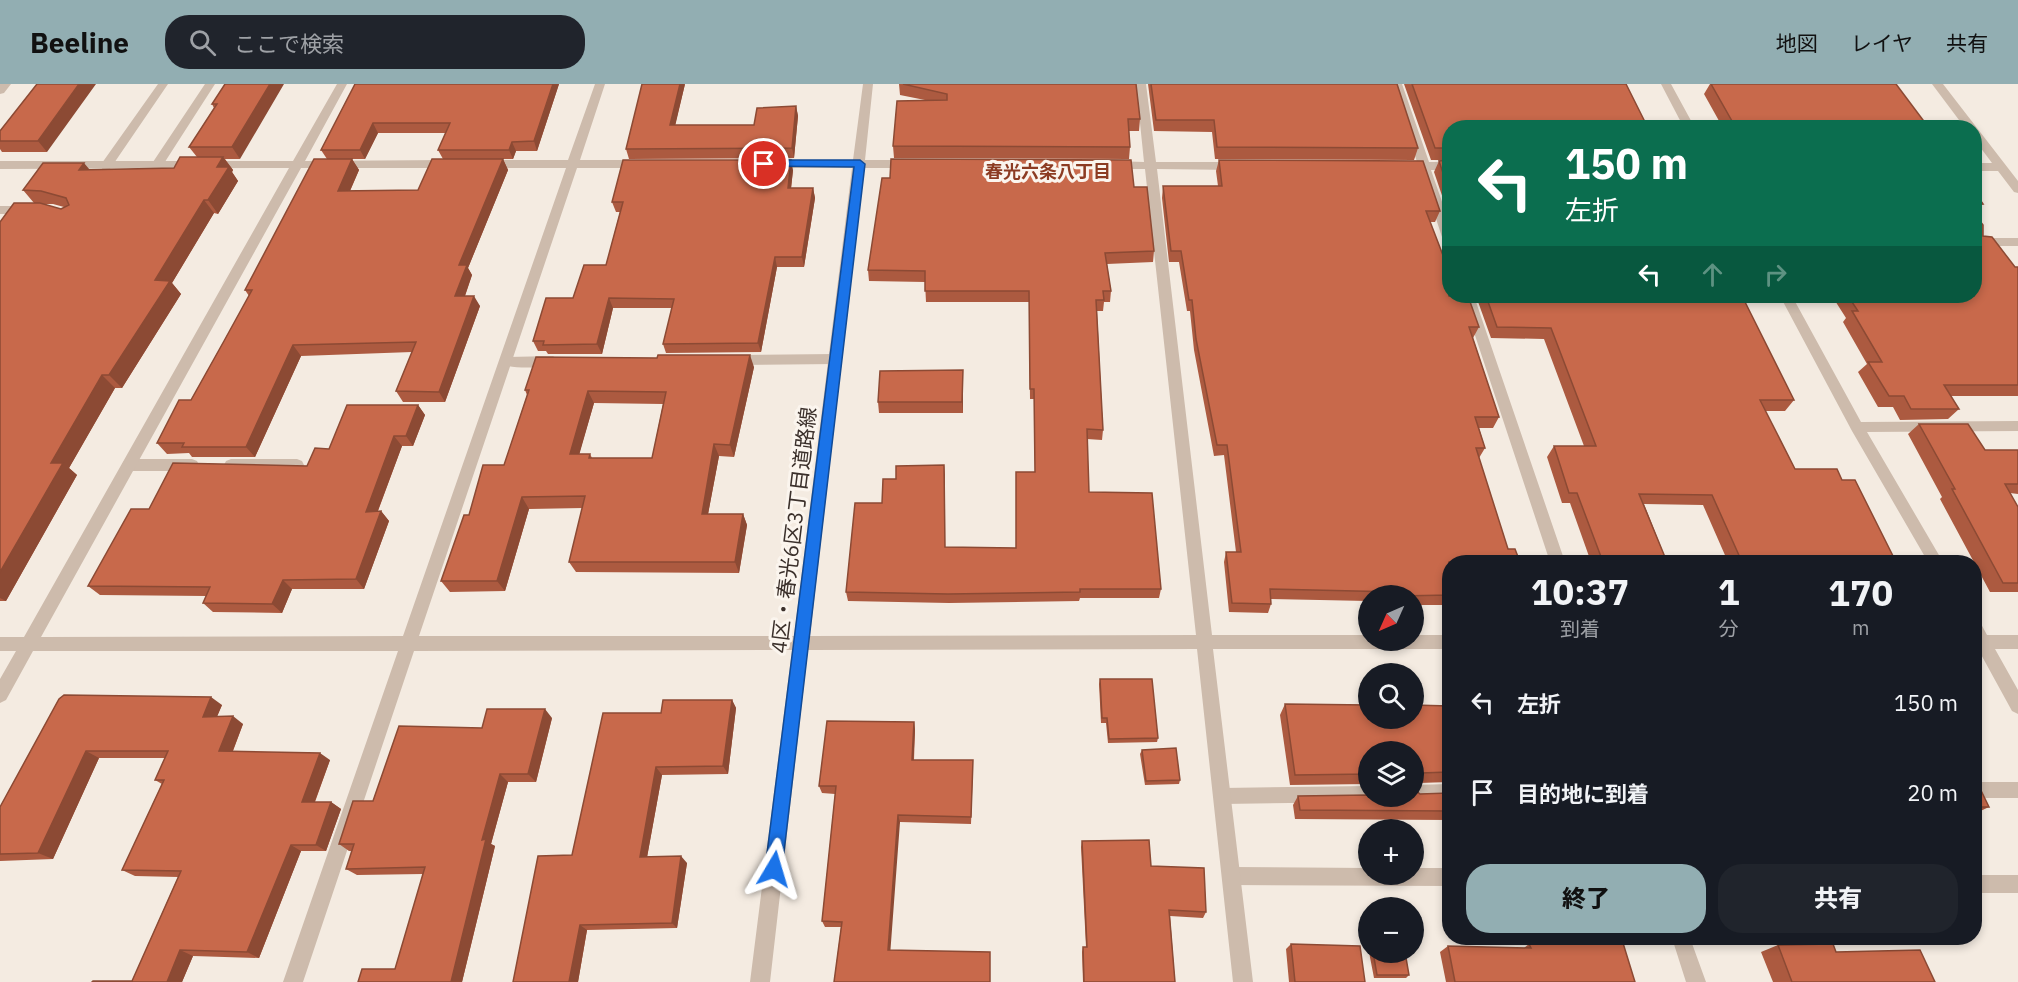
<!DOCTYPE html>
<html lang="ja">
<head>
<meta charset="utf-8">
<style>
	:root { --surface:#171b24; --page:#20242c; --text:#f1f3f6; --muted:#9ea1a6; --accent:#92aeb2 }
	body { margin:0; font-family:"IBM Plex Sans","Noto Sans JP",sans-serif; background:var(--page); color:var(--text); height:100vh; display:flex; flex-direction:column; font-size:22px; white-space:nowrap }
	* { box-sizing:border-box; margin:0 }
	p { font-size:20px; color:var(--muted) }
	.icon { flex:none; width:33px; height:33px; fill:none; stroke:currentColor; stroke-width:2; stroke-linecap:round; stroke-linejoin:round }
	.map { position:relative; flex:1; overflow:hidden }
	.details { position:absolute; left:1442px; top:471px; width:540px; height:390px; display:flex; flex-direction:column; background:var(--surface); border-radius:24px; box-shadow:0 3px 9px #0003 }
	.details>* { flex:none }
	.hud { position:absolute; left:1442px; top:36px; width:540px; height:183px; border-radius:24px; box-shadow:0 3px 9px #0003; background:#0b6e4f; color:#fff; overflow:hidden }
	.needle { width:39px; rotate:225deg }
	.tools { position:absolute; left:1358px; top:501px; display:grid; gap:12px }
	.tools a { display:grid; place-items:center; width:66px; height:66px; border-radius:50%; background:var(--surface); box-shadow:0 3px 9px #0003; font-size:30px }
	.pin { position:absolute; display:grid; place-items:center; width:51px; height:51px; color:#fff; margin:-26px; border:3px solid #fff; border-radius:50%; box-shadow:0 2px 6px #0007 }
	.me { position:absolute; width:66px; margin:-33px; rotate:7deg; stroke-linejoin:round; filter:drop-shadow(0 0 4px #0008) }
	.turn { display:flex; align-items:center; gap:21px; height:126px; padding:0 24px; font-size:27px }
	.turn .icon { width:78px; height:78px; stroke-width:2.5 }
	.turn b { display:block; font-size:42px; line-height:51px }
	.lanes { display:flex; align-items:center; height:57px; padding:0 24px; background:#0003; justify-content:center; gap:30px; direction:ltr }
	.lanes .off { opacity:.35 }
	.eta { display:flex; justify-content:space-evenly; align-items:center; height:102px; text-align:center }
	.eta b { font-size:36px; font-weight:800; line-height:42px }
	.cta { display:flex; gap:12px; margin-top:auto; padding:12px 24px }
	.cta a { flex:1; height:69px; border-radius:24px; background:var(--accent); color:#111; font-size:24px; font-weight:800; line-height:69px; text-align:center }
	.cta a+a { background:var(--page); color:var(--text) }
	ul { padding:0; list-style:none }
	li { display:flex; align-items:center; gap:18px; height:90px; padding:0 24px }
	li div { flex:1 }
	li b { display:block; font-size:22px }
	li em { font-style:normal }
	header { display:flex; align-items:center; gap:36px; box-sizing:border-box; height:84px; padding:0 30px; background:var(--accent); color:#111 }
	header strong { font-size:28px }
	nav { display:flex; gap:33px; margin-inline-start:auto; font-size:21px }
	.search { width:420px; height:54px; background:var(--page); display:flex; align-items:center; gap:15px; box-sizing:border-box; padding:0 21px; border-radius:24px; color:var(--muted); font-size:22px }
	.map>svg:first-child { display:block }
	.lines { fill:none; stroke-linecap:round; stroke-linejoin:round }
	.service { fill:#cdbbac; fill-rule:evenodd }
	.minor { fill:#cdbbac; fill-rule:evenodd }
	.wall { fill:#ac5a40; fill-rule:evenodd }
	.shaded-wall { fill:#8c4a34 }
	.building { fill:#c8694b; stroke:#8c4a34; stroke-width:1.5; fill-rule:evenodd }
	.route { fill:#1a73e8; stroke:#114b97; stroke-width:1.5 }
	.labels { text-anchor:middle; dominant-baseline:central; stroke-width:6; stroke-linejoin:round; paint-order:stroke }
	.far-neighbourhood-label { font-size:18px; font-weight:bold; fill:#8c3b22; stroke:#fbf5ee }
	.street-label { font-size:21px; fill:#3b302b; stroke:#fbf5ee }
</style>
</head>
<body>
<header>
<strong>Beeline</strong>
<div class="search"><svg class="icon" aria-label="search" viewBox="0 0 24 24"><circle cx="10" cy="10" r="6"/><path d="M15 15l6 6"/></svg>ここで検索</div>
<nav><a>地図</a><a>レイヤ</a><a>共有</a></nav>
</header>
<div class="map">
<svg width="2018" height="898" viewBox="0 0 2018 898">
	<rect width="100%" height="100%" fill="#f4ebe1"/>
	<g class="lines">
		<path class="service" d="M158,0h10l-58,85h-8v-6z
			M205,0h10l-54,84h-8l-2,-3z
			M0,122h27l6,4 -6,4h-27z
			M835,270l7,5 -7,5 -102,1 -7,-5 7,-5z
			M553,272l7,5c-6,8 -55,9 -61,1l7,-5z
			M129,375h63l5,2 2,4 -2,4 -5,2h-63l-5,-2 -2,-4 2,-4z
			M231,375h66l5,2 2,4 -2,4 -5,2h-66l-5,-2 -2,-4 2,-4z
			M1974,698h44v16h-44z
			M1449,700v16l-36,1 -7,-5h7v-11z
			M1368,702v10h8l-2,4 -6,2 -145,2 -6,-2 -3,-6 3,-6 6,-2z
			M1232,783l136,1v6h45v-6h36v18l-217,-1 -6,-3 -3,-6 3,-6z
			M1974,791h44v18h-44z"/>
		<path class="minor" d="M0,0h11l-7,9 -4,1z
			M337,0h10l-42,77 145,-1 6,4 -6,4h-149l-260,469 362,-1 163,-468h-80l-6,-4 6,-4h82l27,-76h10l-25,76h62l6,4 -6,4h-65l-158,468h375l58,-468h-81l-6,-4 6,-4h82l10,-76h10l-8,76h47l6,4 -6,4h-48l-54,468 386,-1 -51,-466h-32l-6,-4 6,-4 31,1 -8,-78h10l10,78h80l6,4 -6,4 -79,-1 55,466h156v5h45v-5h36v14h-236l40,333h-20l-36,-333 -389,1 -38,332h-20l42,-332 -378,1 -111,331h-20l115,-331h-365l-27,49 -6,3v-24l16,-28h-16v-14h24l265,-469 -289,1v-8h293z
			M1392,0h10l27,78h20v8h-18l18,52v22l-6,-4 -23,-70h-16l-6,-4 6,-4h13z
			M1661,0h10l24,44h-11z
			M1932,0h11l75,97v12l-4,-1 -16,-21h-24v-8h18l-18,-24v-11h-9z
			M1974,154h44v8h-44z
			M1462,212h12l91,266h-15z
			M1780,212h12l69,126 157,-1v10l-151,1 76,130h-15l-76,-131z
			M1974,536l6,2 7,13h31v14h-23l23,41v24l-6,-3 -34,-62 -4,-1z
			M1672,854h18l16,44h-20z"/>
	</g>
	<path class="wall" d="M37,0l10,68h-45l-2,-3v-18z
		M225,0l15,75h-15l8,11 -1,2 6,9 -20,33 -4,-1 -42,70 9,11 -59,94h-7l-46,80 8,7 -71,126h-6v-379l34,-19 -11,-13 67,-20 84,-2 23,-11 -8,-10 25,-39 -2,-4zM42,120h11l11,3 -3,2z
		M355,0h204l-22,67h-21l-3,8h-70l-5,-9 8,-17h-68l-13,26h-38l-6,-9z
		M685,0l-10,41h79l42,-19 2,10 -4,42 -165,1 -3,-10z
		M899,0h237l4,35 -1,12h-10l1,16 -1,12 -235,-1 -1,-12 32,-46 -25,-5z
		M1148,0h249l21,64 -4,12 -199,-1 -3,-27 -58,-1z
		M1404,0h222l-177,44v32h-18z
		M1710,0h1l218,44h-206l-19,-34z
		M352,75l7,11 -9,21 68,-1 85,-31 5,11 -40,98 4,7 -7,21 15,10 -35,96h-42l-7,-11 16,-39 -111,4 -46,101h-63l-3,-4 -22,1 -10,-11 34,-43 58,-104 -4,-6z
		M1219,76l221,51 -5,11h-5l19,49 30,56 -6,11 26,79 -6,11h-14l6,20 -6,10 -30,104v43h-36v-9h-45v5l-97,-2v5l-3,9 -39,-1 -5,-50 2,-10h10l-12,-97 -10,1 -20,-106 -4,-39h-3l-8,-49h-10l-7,-64 1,-12h55l-2,-15z
		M1449,76v56l-15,-44 5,-11z
		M793,86l-2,18h22l2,10 -11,69h-27l-16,85 -95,1 -3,-9 9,-36h-59l-11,46h-54l-2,-3h-8l-5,-10 40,-43 33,-33 14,-53h-4l-4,-10z
		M1134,103l20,64 -1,11 -46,2 4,27 -1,11h-6l-1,9h-6l6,119 -1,10 -15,-1 2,53 72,97 -2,9h-79l-1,3 -130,2 -101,-2 -2,-9 36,-89 14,-24 48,-14 1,82 71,1 19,-76 -1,-73h-4l-1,-97h-103l-1,-20 -56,-1 -1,-11z
		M1974,107l9,13 -9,10 9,22 32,31h3v129h-68l9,13 -11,10 -48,1 -7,-13h-15l-20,-35 9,-8 -24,-42 3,-4 -14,-22h142z
		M1476,212h266l52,104 -9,11h-20l30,58 47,11 54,82h-168l-25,-57 -59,-1 23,58h-76l-21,-59h-8l-15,-46 7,-11h30l-40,-107 -53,-1z
		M754,283l-20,90 -15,-1 -11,58h35l4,11 -8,48 -163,-1 -7,-10 14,-54 -54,1 -24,82 -55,1 -9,-11 28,-66 35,-50 23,-70 -2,-5zM594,319l69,1 -11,54h-60l-2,-4h-11z
		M963,297v32h-84l-1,-11z
		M418,321l7,10 -12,31h-11l-24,65h3l8,10 -25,68h-72l-10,24 -69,-1 -10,-9 3,-7 -106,-1 -12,-9 61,-77 158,-43 22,-17z
		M1919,340l66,26h33v44l-8,-1 8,14v85h-28l-50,-93 2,-2 -34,-63z
		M1100,595l58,59 -1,4 -49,1 -2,-20h-5l-2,-39z
		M59,615l163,6 -5,11 26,8 -10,27 97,9 -15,42h16l10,7 -15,42h-25l-42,107 -66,-2 -11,26h-90l40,-1 46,-104 -43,-1 -13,-6 40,-86 -7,-4 10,-22h-66l-46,101 -53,2v-54z
		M732,616l4,8 -8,66 -66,1 -15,82 40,6 -10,65 -90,2 -9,52h-65l59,-127 89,-142z
		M1285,620l164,2v76l-30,1 -5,6 6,5 29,-1v27l-154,-1 -2,-14 5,-9h115l-45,-44v32l-78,1 -10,-70z
		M552,634l-16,64h-28l-17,62 4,2 -33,136h-104l37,-13 28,-95 -66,1 -11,-6 6,-18h-3l-10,-7 34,-43z
		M914,638l1,8 -1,30 59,8 -2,56 -71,-2 -66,160 7,-55h-16l-3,-6 13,-127 -13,-1 -3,-7z
		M1142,666l38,30 -1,4 -34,1 -5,-31z
		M1974,692l15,31 -15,7z
		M1082,757l69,25 55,46 -3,6 -33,-2 5,66h-92l-1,-30 1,-5h3l-5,-100z
		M1291,860l74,38h-76l-3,-33z
		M1529,860l106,38h-189l-6,-30 8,-6 76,2z
		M1778,861l58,7 99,30h-162l-12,-30z
		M1369,868h36l4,23 -3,3h-32z"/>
	<path class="shaded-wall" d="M79,0h17l-49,68 -9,-11z
		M270,0h14l-44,75 -8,-12z
		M553,0h6l-22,67 -3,-10z
		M680,0h5l-12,51 -3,-10z
		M796,22l2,10 -4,42 -2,-10z
		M373,39l5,10 -13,26 -5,-9z
		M512,58l4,9 -3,8 -4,-9z
		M223,73l10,13 -1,2 6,9 -20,33 -10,-14 9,-33z
		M352,75l7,11 -14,32 -7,-11z
		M503,75l5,11 -40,98 4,7 -11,32 -6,-11 4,-31z
		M791,76l2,10 -3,28 -2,-10z
		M84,79l11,13 -16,-6z
		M813,104l2,10 -11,69 -2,-10z
		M204,116l10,13 -42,70 9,11 -59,94 -13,-13 46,-95z
		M775,173l2,10 -16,85 -3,-9z
		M474,212l6,10 -35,96 -6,-10z
		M609,214l4,10 -11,46 -5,-10z
		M293,261l8,11 -46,101 -9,-10z
		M750,271l4,12 -20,90 -4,-12z
		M963,286v43l-1,-11z
		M102,291l13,13 -46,80 8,7 -71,126 -6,-3v-26l51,-109z
		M588,307l6,12 -18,63 -6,-12z
		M418,321l7,10 -12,31 -7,-10z
		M394,352l8,10 -28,75 -8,-9z
		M714,360l5,12 -13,69 -4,-11z
		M944,381l1,10v81v-9z
		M522,413l7,12 -24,82 -8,-10z
		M381,427l8,10 -25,68 -8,-10z
		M743,430l4,11 -8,48 -4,-11z
		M283,496l9,9 -10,24 -10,-9z
		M211,613l11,8 -8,19 -11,-7z
		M732,616l4,8 -8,66 -5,-8z
		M545,625l7,9 -16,64 -8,-8z
		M233,632l10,8 -13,34 -11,-7z
		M914,638l1,8 -2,37 -1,-7z
		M86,667l13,7 -46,101 -15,-6z
		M320,669l10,7 -18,49 -10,-7z
		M656,683l6,8 -16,88 -6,-6z
		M500,690l8,8 -17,62 4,2 -33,136h-11l31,-142z
		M331,718l10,7 -15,42 -10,-6z
		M898,731l2,7 -10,134 -2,-6z
		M291,761l10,6 -42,107 -12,-6z
		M681,772l6,7 -10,65 -5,-5z
		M580,841l7,5 -9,52h-9z
		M180,866l13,6 -11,26h-15z"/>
	<path class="building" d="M37,0h42l-41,57h-38v-10z
		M225,0h45l-38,63h-43l28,-43h-5z
		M355,0h198l-19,57 -22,1 -3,8h-71l12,-27h-77l-13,27h-39z
		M642,0h38l-10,41h84l3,-17 39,-2 -4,42 -166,1z
		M903,0h233l4,35h-12l2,28 -237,-1 4,-45 50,-1v-6z
		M1151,0h246l21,64 -201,-1 -3,-27h-58z
		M1412,0h214l22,44h-199v20h-14z
		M1711,0h185l33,44h-193z
		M180,73h43l-6,10h12l-21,33h-4l-49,80 15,1 -61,94h-7l-51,88h12l-63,109v-350l14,-19h26l21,6 8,-4 -3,-7 -25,-7 -18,-1 20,-27h41l-5,7 95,-2z
		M314,75h38l-14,32 80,-1 14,-31h71l-44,106h8l-12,31h19l-35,96 -43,-1 20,-49 -123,3 -47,102h-64l2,-4h-27l22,-43h12l33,-59 28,-51h-7z
		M891,75l240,1 3,27h13l7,64 -49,2 6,38h-8l1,9h-8l7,130 -16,-1 2,63 63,1 9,96h-81v3l-132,2 -102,-2 9,-89h27l1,-24h13v-13l48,-1 1,82 71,1v-76h19l-1,-83h-4l-1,-98h-104v-20l-57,-1 14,-92h8z
		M623,76h168l-3,28h25l-11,69h-27l-17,86 -95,1 11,-45 -65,-1 -12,46 -54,1 1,-4h-11l13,-43h27l11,-33h22l17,-63h-11z
		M1219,76l204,1 17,50h-14l23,60v25h19l11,31h-10l30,90h-24l10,31h-9l32,101h7l5,13h-71v33l-50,1 -1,-4 -128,-3 1,15 -39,-1 -6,-51h15l-14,-107h-10l-21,-106 -4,-39h-3l-8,-49h-10l-8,-65h59z
		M1449,76v31l-10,-30z
		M1974,107l9,13h-9z
		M1974,129l9,12v11l9,1 23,30h3v118h-74l15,24h-48l-7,-13h-15l-21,-34h14l-30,-51h6l-10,-15h126z
		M1486,212h256l52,104h-34l35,69h42l5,11h13l41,82h-154l-30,-67 -73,-1 28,68h-64l-26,-69h-8l-15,-47h42l-45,-118 -54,-1z
		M658,271h92l-20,90 -16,-1 -12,70h41l-8,48h-166l16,-66 -63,1 -25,84h-56l23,-66h5l14,-50h21l25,-75h-4l11,-33 121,1zM588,307l78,1 -14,66h-63l1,-4h-20z
		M963,286l-1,32h-84l2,-31z
		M347,321h71l-12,31h-12l-28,76 15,-1 -25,68 -73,1 -11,24 -69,-1 7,-16 -122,-1 43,-77h18l24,-46 134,3 8,-18 14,1z
		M1919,340h49l17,26h33v34h-13l13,23v76h-15l-51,-94h3z
		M1100,595h52l6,59 -49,1 -2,-21h-5z
		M64,611l147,2 -8,20 30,-1 -14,35 101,2 -18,49h29l-15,43h-25l-44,107 -67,-2 -13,32h-75l1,-1h39l49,-110 -59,-1 42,-90h-9l13,-29h-82l-48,102 -38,1v-47l59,-108z
		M663,616h69l-9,66 -67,1 -16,90 41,-1 -9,67 -92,2 -11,57h-56l25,-126 34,-1 31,-142h58z
		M1285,620l83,1v13h45v-13l36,1v66l-28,1 -2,11 -6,2v-34h-45v22l-73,1z
		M487,625h58l-17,65h-28l-18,66 4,-1 -35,143h-93l4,-13h33l30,-102 -79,2 8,-25h-15l14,-43h20l26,-75 83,2z
		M827,637l87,1 -2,38h61l-2,57 -73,-2 -10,135 102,2v30h-156l8,-60 -20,-1 14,-135h-17z
		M1176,664l4,32 -34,1 -4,-31z
		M1974,692l15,31h-15z
		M1413,704l7,6 29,-1v18l-149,-1 -2,-14 70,-1v1h45z
		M1149,756l2,26 53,2 2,44 -37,-2 6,72h-91l-1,-35h4l-5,-106z
		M1623,859l12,39h-180l-7,-36 83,2 -2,-4z
		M1291,860l69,2 5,36h-70z
		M1833,860l3,8 84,-2 15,32h-143l-14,-37z
		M1373,868h32l4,23h-32z"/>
	<path class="route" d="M764,76h96l5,4 -83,705 -3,6 -5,2 -6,-2 -3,-6 89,-702 -94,-1v-5z"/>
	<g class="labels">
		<g class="far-neighbourhood-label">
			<text x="1048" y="87">春光六条八丁目</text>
		</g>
		<g class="street-label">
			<text transform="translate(793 446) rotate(-83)">4区・春光6区3丁目道路線</text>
		</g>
	</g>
</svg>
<div class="tools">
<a><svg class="needle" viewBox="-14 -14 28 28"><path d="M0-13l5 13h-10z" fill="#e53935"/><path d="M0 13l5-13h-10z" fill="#9ea1a6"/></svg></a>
<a><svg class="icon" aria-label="search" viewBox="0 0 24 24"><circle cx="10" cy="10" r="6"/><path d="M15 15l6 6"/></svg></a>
<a><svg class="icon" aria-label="layers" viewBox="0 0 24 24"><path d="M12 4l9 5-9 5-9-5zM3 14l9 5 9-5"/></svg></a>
<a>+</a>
<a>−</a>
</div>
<div class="pin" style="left:764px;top:80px;background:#d93025"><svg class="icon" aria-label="arrive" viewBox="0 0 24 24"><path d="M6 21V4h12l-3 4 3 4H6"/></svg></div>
<svg class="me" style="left:774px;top:785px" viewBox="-20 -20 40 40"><path d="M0-17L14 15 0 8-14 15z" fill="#1a73e8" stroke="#fff" stroke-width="4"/></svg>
<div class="hud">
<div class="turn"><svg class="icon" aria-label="left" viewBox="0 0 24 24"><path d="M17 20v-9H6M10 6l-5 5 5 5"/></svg><div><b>150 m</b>左折</div></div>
<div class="lanes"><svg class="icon" aria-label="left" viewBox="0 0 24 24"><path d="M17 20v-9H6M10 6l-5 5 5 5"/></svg><svg class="icon off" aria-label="ahead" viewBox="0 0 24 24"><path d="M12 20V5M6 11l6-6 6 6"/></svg><svg class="icon off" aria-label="right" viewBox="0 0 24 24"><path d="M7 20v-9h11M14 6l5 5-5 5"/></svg></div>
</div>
<section class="details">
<div class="eta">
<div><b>10:37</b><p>到着</p></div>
<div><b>1</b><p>分</p></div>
<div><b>170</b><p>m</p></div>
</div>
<ul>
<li><svg class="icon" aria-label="left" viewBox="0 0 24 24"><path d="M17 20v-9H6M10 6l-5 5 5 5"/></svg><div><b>左折</b></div><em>150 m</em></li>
<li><svg class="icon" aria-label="arrive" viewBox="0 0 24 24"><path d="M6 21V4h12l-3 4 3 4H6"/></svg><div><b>目的地に到着</b></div><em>20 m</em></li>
</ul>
<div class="cta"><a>終了</a><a>共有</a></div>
</section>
</div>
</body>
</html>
